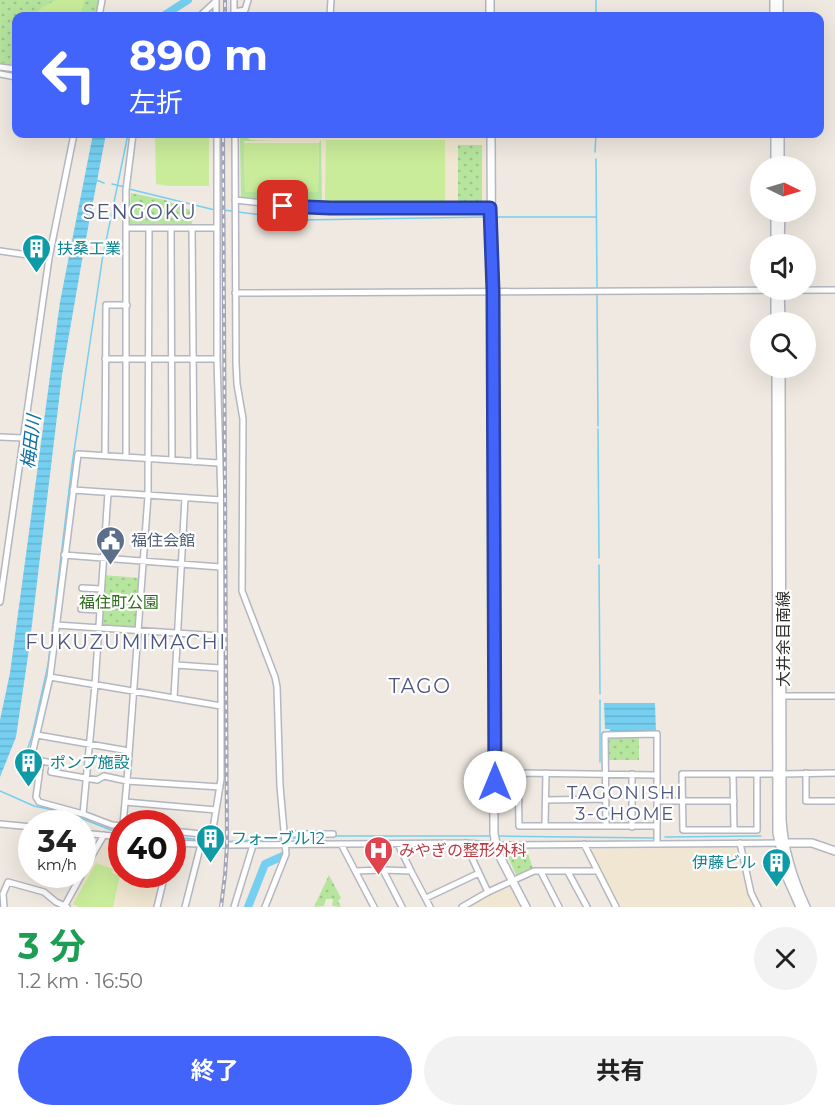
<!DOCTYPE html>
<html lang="ja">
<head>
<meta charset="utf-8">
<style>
	:root { --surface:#fff; --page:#f2f2f2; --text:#222; --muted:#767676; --accent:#4264fb }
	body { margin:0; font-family:Montserrat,"Noto Sans JP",sans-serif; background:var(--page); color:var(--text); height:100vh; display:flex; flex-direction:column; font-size:22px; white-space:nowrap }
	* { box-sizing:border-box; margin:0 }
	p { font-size:20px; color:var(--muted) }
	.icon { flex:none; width:33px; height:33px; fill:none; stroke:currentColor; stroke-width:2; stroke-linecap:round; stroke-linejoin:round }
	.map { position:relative; height:907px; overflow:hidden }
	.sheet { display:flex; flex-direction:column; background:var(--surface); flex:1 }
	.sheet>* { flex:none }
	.banner { position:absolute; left:12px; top:12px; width:812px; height:126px; border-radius:12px; box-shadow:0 6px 24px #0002; background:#4264fb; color:#fff; overflow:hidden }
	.needle { width:39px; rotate:95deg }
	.buttons { position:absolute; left:750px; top:156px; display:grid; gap:12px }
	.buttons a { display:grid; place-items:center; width:66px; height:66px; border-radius:50%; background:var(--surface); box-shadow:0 6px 24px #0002; font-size:30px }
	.speed { position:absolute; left:18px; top:810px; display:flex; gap:12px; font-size:30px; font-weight:700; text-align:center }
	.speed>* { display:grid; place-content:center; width:78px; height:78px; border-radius:50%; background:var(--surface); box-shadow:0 6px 24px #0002; line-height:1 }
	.speed small { font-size:15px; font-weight:400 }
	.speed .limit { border:9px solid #d22; background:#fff; color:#111 }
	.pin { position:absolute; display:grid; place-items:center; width:51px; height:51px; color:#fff; margin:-26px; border-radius:12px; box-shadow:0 3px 9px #0006 }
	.me { position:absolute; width:66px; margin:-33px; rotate:0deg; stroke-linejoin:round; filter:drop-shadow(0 0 4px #0008) }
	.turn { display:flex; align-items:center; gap:21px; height:126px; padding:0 18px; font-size:27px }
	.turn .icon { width:78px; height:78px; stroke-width:2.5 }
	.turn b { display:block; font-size:42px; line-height:51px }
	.round { display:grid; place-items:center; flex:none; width:63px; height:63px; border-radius:32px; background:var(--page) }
	.head { display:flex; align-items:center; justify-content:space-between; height:102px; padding:0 18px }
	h1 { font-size:36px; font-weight:700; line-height:45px; color:#1e9e55 }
	.primary-button { display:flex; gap:12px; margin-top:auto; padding:12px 18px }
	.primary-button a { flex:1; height:69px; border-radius:36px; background:var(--accent); color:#fff; font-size:24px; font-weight:700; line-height:69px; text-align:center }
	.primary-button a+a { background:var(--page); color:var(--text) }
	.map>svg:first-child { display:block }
	.education { fill:#f0e6d1 }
	.grass { fill:#b6e59e }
	.park { fill:url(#park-dots) }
	.pitch { fill:#c9ec9a }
	.water { fill:url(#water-rules) }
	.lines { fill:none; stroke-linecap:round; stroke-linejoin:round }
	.stream { stroke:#75cff0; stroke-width:1.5 }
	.river { stroke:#75cff0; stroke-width:8 }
	.street-casing { stroke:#b4b7c1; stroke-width:8 }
	.secondary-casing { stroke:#b4b7c1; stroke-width:10 }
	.street { stroke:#fff; stroke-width:5 }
	.secondary { stroke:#fff; stroke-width:7 }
	.rail-casing { stroke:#a3a6b8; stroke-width:4 }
	.rail { stroke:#fff; stroke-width:1.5; stroke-dasharray:4.5; stroke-linecap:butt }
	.route-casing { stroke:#2b41a3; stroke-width:15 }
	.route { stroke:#4264fb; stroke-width:10 }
	.labels { text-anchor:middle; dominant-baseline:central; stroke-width:4.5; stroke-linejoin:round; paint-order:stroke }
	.culture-label { font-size:16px; fill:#0d838f; stroke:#fff; text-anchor:start }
	.service-label { font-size:16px; fill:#4e5e75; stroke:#fff; text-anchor:start }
	.park-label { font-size:16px; fill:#2c6e1b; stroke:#fff }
	.street-label { font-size:16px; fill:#2e2e2e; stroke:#fff }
	.health-label { font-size:16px; fill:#be3a42; stroke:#fff; text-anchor:start }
	.water-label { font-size:18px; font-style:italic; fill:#0d6fa3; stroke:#fff }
	.neighbourhood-label { font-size:18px; letter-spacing:1.5px; fill:#4d5680; stroke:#fff }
	.quarter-label { font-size:20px; letter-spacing:1.5px; fill:#4d5680; stroke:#fff }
</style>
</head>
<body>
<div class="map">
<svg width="835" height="907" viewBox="0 0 835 907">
	<defs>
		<pattern id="park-dots" width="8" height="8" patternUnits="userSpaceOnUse" patternTransform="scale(1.5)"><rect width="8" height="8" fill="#b6e59e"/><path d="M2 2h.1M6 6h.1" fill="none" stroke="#9dc588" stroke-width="1.8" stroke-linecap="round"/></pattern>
		<pattern id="water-rules" width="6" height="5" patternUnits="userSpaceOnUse" patternTransform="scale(1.5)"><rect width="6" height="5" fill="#75cff0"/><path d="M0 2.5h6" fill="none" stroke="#66b2ce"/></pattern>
	</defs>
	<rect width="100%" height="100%" fill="#efe9e1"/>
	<path class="education" d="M240,134h245v70l-2,3 -153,-1 -89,-8z
		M105,839l16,3 1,32 41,1 -9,32 -84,-1 3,-7 -2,-3z
		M735,848l2,3 10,41 7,15h-136l-28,-54 2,-4z
		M509,885l3,1 10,21h-57z"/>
	<path class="grass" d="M244,134l6,6 28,1h-34l1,51h73l1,-49 2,-3 1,65 -81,-7 -1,-61h4z"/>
	<path class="park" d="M0,0h100l-3,16h-81v49l-16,-2z
		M458,145h24v58h-24z
		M131,193l34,7 28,11 -1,13 -63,1z
		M103,575l36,3 -3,51 -37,-3z
		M611,738h28v22h-31v-19z
		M505,850h22l6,19 -17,6z
		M329,875l12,23 -3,3 3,6 -9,-1 1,-7h-7l-2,7 -10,1z"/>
	<path class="pitch" d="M56,0h28l-3,16h-49l11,-9z
		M155,134h54v52h-41l-12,-2z
		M326,140h119v64h-120z
		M244,143h75l-1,49h-73z
		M96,863l17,6 -1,4 8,2 -7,32h-34l-6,-3z"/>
	<path class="water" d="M93,134h13l-22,115 -22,126 -33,274 -13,88 -16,40v-57l10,-47 50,-371z
		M604,703h51l1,29h-46v-3h-5z"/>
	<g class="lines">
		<path class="stream" d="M596,16v-16
			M595,152l1,-18
			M596,159l1,129
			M96,180l8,3
			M112,184l13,3
			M129,189l86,21
			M220,210l13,1
			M238,212l62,8 187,-3
			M495,217h101
			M597,295l1,131
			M598,429l1,129
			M599,565l1,129
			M600,700v62
			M24,759l8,-23 16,-71 24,-200 30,-204 26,-127
			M0,791l34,15 34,7 43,17 11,2
			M333,836h158
			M498,836l156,2
			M172,837l50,5 89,-5
			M665,837l96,-1"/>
		<path class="river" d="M163,16l25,-16
			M248,907l17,-43 18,-8"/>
		<defs>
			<path id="street" d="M216,2v14
				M234,12l11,-2 3,-10
				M99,16l3,-16
				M200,16l16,-15
				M234,16v-16
				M330,16l1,-16
				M0,67l16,2
				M0,74l16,3
				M235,134l1,229 1,21 6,35 -1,172 33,86 2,10 3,99 6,68 -21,53
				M235,200l73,8h182
				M127,228h90
				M171,228l1,232
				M192,228l2,234
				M0,251l49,7
				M235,293l600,-3
				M105,359h112
				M0,437l23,1
				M105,455l1,-150h21
				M126,457v-267l7,-56
				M73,490l148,10
				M64,555l156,12
				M82,588l19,1
				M0,602l49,-344 25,-124
				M81,609l18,1
				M56,625l165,11
				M176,665l44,3
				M50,677l171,29
				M783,696h52
				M174,698l11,-200
				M37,735l92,16
				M41,761l12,2 -2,9 46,8 7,-4 23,5 21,-285 1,-268
				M806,773v28h29
				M733,774l1,55
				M757,774v56h-74l-1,-56h96
				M783,774l52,-1
				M656,775l-138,-2 1,53h138
				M546,800l60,-1
				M495,801h24
				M657,801h77
				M125,802l91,8
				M83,814l12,-129 13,-192
				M0,824l32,3
				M123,824l4,-43 93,6
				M545,825l1,-52
				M122,826l-10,-1 -29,-11 -44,-12 -3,-5 5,-36 -10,-2 19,-82 28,-223 141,9
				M606,826l-1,-91 52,-1v110
				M632,827v-53
				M172,831l40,4 9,-56v-279l-4,-141v-225
				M82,833l40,4
				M284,834h49
				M172,843l53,2 240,-2 30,2 288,-2
				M740,843l11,50 7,14
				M341,844l33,63
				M398,844l13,27
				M584,844l32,63
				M383,870l28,1 19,36
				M356,871l27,-1 19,37
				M541,872l18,35
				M568,872l19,35
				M82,873l22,-38
				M479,873l9,19
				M426,898l53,-25 -14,-30
				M4,907l-1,-13 5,-12 36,10 12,10 11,5
				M64,907l18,-33
				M157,907l8,-33
				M185,907l16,-63
				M234,907l19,-62
				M462,907l26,-15 46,-21h63"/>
			<path id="secondary" d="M774,0v16
				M779,0v16
				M490,16v-16
				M491,134l3,700 4,19 28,54
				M775,134v32
				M780,134v32
				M775,212v32
				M780,244l1,-32
				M775,290v32
				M780,290l1,32
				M776,368l1,465 10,45 13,29
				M781,368l1,452c2,31 11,59 24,87
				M784,843h28l23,8"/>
		</defs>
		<use href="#street" class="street-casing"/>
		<use href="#secondary" class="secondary-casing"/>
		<use href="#street" class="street"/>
		<use href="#secondary" class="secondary"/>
		<defs>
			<path id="rail" d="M225,16v-16
				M221,907l4,-32 2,-30 -4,-711"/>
		</defs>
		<use href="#rail" class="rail-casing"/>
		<use href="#rail" class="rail"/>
	</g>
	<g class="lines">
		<defs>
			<path id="route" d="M283,206l47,2h160l3,83 2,491"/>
		</defs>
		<use href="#route" class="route-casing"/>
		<use href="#route" class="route"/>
	</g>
	<defs>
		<symbol id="building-pin" viewBox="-11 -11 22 30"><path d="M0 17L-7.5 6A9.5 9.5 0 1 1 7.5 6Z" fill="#0f9aa8" stroke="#fff"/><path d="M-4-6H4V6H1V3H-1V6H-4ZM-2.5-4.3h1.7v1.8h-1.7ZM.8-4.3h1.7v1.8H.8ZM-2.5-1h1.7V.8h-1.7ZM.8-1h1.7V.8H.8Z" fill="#fff"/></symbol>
		<symbol id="civic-pin" viewBox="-11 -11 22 30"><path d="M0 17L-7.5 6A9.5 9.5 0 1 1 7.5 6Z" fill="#5c6f8a" stroke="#fff"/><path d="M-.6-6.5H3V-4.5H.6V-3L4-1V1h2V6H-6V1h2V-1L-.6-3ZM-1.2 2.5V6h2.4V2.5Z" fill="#fff"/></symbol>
		<symbol id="hospital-pin" viewBox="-11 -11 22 30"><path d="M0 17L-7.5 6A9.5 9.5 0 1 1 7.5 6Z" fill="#e0444e" stroke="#fff"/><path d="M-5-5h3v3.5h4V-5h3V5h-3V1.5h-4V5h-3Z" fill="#fff"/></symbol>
	</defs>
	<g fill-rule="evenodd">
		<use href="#building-pin" x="20" y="232" width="33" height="45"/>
		<use href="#civic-pin" x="94" y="524" width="33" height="45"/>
		<use href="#building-pin" x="12" y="746" width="33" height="45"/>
		<use href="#building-pin" x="194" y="822" width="33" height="45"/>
		<use href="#hospital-pin" x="362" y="834" width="33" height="45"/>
		<use href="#building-pin" x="760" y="846" width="33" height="45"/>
	</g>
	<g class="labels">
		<g class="culture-label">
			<text x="57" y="248">扶桑工業</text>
			<text x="50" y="762">ポンプ施設</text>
			<text x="231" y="838">フォーブル12</text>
			<text x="756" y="862" text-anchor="end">伊藤ビル</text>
		</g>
		<g class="service-label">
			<text x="131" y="540">福住会館</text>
		</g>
		<g class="park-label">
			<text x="119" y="602">福住町公園</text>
		</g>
		<g class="street-label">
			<text transform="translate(783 639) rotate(-90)">大井余目南線</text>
		</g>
		<g class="health-label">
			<text x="399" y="850">みやぎの整形外科</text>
		</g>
		<g class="water-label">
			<text transform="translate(31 442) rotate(-83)">梅田川</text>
		</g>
		<g class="neighbourhood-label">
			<text x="625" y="793">TAGONISHI<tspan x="625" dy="21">3-CHOME</tspan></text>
		</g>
		<g class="quarter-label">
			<text x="140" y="212">SENGOKU</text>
			<text x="126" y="642">FUKUZUMIMACHI</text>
			<text x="420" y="686">TAGO</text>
		</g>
	</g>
</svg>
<div class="buttons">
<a><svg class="needle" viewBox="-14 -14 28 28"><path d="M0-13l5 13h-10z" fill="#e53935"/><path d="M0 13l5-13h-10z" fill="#767676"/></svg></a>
<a><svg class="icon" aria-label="sound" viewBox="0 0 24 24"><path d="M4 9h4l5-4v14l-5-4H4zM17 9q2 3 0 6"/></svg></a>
<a><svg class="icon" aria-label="search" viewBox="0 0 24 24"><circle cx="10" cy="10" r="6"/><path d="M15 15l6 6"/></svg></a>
</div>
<div class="speed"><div>34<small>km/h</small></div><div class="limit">40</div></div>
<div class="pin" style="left:283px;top:206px;background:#d93025"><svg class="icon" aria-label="arrive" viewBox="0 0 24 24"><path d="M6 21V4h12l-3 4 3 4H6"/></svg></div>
<svg class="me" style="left:495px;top:782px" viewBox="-20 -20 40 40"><circle r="19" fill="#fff"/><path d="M0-13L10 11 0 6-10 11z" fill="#4264fb"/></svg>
<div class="banner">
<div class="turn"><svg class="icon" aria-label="left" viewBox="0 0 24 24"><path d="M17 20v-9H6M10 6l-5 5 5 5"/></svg><div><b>890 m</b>左折</div></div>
</div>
</div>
<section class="sheet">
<div class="head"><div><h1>3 分</h1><p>1.2 km · 16:50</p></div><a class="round"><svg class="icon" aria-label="close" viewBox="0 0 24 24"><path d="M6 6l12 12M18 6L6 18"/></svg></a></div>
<div class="primary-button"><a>終了</a><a>共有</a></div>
</section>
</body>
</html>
